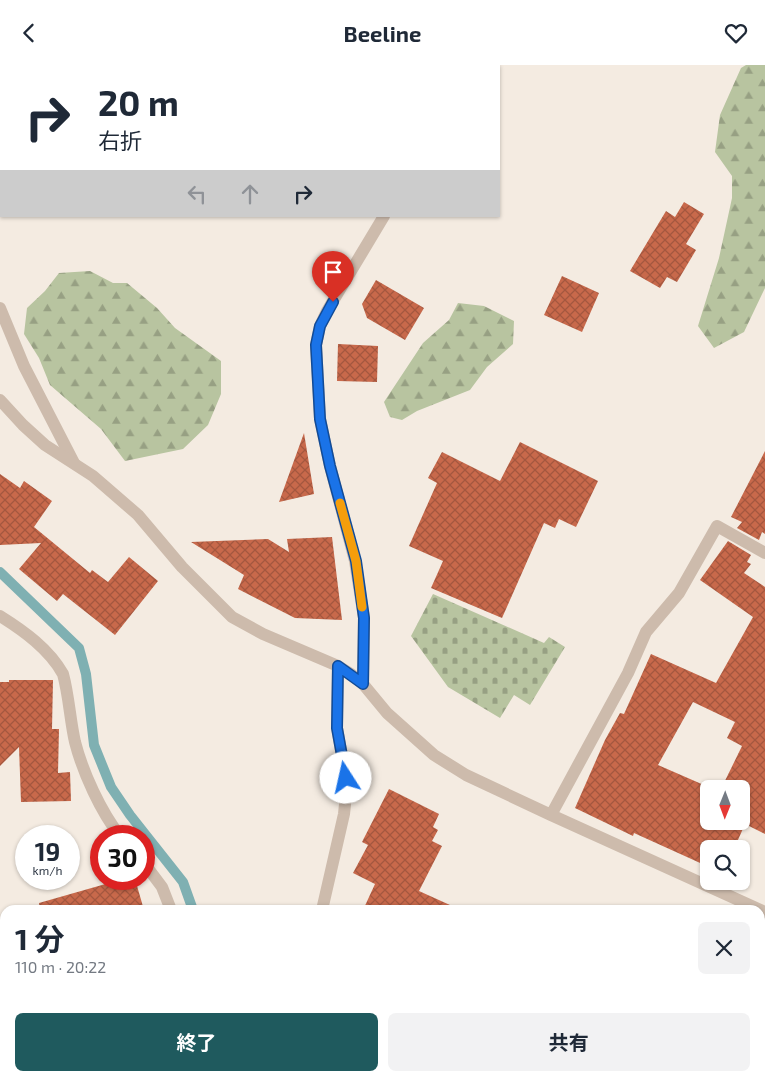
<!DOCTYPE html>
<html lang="ja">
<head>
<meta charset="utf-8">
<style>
	:root { --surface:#fff; --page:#f2f2f3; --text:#1f2937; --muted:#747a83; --accent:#1f5a5e }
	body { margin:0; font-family:"Exo 2","Noto Sans JP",sans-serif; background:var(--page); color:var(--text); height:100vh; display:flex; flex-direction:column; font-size:19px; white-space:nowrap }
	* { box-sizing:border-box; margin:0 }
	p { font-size:16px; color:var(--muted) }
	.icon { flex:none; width:28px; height:28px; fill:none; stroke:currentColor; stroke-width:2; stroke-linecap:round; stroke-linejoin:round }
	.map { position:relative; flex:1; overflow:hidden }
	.panel { position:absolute; left:0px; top:840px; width:765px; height:176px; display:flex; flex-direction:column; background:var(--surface); border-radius:15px 15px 0 0; box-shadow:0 1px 4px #0004 }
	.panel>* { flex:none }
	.guide { position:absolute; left:0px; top:0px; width:500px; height:152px; box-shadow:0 1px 4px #0004; background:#fff; color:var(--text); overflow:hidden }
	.needle { width:32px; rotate:181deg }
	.controls { position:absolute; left:700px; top:715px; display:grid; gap:10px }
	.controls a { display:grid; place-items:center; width:50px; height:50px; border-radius:8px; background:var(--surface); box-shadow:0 1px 4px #0004; font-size:25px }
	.speed { position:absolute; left:15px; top:760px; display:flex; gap:10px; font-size:25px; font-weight:700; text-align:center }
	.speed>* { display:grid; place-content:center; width:65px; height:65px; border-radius:50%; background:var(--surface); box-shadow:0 1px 4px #0004; line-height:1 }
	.speed small { font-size:12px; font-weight:400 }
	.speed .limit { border:8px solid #d22; background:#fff; color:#111 }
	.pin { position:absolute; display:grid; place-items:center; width:42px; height:42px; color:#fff; margin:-51px -21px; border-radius:50% 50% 50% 0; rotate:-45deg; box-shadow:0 0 5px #0007 }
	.pin .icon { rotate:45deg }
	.me { position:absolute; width:55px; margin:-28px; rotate:350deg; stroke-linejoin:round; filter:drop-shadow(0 0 4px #0008) }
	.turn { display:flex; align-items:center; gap:18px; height:105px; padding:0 15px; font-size:22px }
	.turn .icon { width:65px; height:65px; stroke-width:2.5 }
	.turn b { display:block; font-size:35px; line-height:42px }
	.lanes { display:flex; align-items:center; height:48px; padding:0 15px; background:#0003; justify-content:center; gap:25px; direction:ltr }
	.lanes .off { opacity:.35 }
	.round { display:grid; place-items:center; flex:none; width:52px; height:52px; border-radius:8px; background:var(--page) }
	.summary { display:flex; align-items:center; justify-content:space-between; height:85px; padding:0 15px }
	h1 { font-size:30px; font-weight:700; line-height:38px }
	.button { display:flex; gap:10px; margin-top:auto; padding:10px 15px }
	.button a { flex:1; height:58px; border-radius:8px; background:var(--accent); color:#fff; font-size:20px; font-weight:700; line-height:58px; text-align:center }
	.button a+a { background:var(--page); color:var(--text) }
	header { display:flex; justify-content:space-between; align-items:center; height:65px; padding:0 15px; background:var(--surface); font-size:22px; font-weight:700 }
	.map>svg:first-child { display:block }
	.forest { fill:url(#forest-firs) }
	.cemetery { fill:url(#cemetery-stones) }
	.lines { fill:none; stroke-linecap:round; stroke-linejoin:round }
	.stream { stroke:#7fb0b2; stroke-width:10 }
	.building { fill:url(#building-cross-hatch); fill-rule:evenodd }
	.lane { stroke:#cdbbac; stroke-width:12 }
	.street { stroke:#cdbbac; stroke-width:12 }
	.route-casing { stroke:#114b97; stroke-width:12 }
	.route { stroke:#1a73e8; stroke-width:9 }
	.slow { stroke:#f59e0b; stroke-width:9 }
</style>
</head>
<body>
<header><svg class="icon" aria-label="back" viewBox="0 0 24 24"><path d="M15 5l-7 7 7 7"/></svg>Beeline<svg class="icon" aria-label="heart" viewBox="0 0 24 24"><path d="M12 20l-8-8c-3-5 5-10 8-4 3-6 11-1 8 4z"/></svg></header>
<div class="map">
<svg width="765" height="1016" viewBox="0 0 765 1016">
	<defs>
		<pattern id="forest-firs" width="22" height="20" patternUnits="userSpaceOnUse" patternTransform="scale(1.25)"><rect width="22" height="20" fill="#b8c4a0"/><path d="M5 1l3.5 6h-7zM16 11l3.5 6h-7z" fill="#97a083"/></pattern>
		<pattern id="cemetery-stones" width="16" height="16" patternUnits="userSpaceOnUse" patternTransform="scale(1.25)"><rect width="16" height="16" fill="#b8c4a0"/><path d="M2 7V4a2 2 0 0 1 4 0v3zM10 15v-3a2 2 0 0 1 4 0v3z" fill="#97a083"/></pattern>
		<pattern id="building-cross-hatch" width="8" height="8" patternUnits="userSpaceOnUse" patternTransform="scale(1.25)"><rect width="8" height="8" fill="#c8694b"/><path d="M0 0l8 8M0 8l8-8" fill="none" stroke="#a4573f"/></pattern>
	</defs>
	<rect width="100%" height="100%" fill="#f4ebe1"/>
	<path class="forest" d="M746,0h19v223l-21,44 -30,16 -16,-22 21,-68 13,-60v-22l-17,-24 5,-37 21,-47z
		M90,206l23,12h14l30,25 18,20 46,33v33l-13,31 -25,24 -58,12 -24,-32 -51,-44 -11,-27 -15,-24 3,-26 18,-17 14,-18z
		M458,238l26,3 30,15 -1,23 -26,23 -17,23 -53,21 -15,9 -12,-3 -6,-15 39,-59 26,-23z"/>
	<path class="cemetery" d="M0,0h210l1,1h-210l-1,121z
		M433,529l111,49 5,-6 16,10 -35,58 -16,-10 -14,23 -52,-31 -37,-51z"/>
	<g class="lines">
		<path class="stream" d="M0,507l79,76 7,26 8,71 17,42 19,28 53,67 10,28
			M242,1011l1,5"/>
	</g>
	<path class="building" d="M684,137l20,12 -18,30 10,6 -19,32 -10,-5 -7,11 -30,-17 36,-60 9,6z
		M562,211l37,17 -17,39 -38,-17z
		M376,215l48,28 -19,32 -38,-22 -5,-14z
		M338,279l40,2 -1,36 -40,-1z
		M304,368l10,61 -35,8z
		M520,377l78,39 -22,46 -17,-8 -4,9 -11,-5 -42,95 -71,-30 12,-27 -34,-15 28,-63 -9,-5 14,-26 58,29z
		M765,386v83l-3,-2 -3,8 -22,-12 5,-6 -11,-5z
		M0,409l20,14 4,-7 28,20 -18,26 56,46 2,-3 16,12 21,-25 29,24 -43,54 -52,-41 -6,7 -38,-32 22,-26 -41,2z
		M332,472l10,83 -47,-2 -57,-29 6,-14 -53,-33 77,-3 21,13 -2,-13z
		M728,476l23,14 -4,7 4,2 -7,9 21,14v247l-20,-10 -11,25h-25v18l-75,-34 -1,3 -58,-28 30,-68 15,-27 4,1 27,-60 65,29 37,-66 -53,-37zM693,637l42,20 -8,16 15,8 -21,43h20v32h-32v-32h4l-55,-24z
		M9,615h44l-1,49h7l-1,44 12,-1 1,29 -50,1 -2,-55 -19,19v-84h9z
		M389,724l50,25 -6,13 5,3 -6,11 10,5 -23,45 42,19h-98l12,-26 -22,-11 15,-28 -6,-3z
		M123,814h12l9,31h-104l-1,-7z"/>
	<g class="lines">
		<path class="lane" d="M0,243l24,58 50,97
			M629,1011l12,5
			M473,1016l2,-5"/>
		<path class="street" d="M348,0l1,1
			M0,335l23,25 22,20 48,31 45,39 44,52 50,50 31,17 75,32 13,8 12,10 24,29 47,42 32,20 85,40 214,97
			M0,551c24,15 49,33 63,58 6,22 7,46 12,68 8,31 26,70 45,94
			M363,619l1,-66 -9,-57 -25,-95 -10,-47 -4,-74 4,-19 7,-15 57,-95
			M551,750l77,-142 18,-41 33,-39 38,-67 48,27
			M144,798l18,24 9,23
			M322,845l22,-96 2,-19v-17l-9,-50 1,-62
			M760,916l5,-12
			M224,1011l1,5
			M271,1016l3,-5
			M718,1016l2,-5"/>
	</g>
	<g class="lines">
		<defs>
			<path id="route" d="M333,237l-13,24 -4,19 4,74 10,47 26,95 8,57 -1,66 -25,-18 -1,62 9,50"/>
		</defs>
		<use href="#route" class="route-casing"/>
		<use href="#route" class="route"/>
		<path class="slow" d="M340,438l16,58 6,46"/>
	</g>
</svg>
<div class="controls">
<a><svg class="needle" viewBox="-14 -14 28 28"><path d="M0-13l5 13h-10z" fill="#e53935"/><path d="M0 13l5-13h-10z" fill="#747a83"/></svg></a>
<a><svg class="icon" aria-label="search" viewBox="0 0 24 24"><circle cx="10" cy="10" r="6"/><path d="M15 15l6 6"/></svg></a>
</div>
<div class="speed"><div>19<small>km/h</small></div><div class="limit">30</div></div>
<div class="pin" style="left:333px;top:237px;background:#d93025"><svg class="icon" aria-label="arrive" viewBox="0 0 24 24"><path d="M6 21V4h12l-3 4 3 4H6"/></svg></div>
<svg class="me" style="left:346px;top:713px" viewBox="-20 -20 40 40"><circle r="19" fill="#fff"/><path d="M0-13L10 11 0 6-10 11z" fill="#1a73e8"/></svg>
<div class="guide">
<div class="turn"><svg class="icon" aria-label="right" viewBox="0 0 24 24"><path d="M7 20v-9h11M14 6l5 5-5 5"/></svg><div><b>20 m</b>右折</div></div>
<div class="lanes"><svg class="icon off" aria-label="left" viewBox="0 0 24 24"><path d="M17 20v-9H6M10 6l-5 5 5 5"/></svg><svg class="icon off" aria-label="ahead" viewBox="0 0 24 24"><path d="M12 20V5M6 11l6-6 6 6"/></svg><svg class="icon" aria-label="right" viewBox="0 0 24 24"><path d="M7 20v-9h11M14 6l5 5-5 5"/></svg></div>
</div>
<section class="panel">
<div class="summary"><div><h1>1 分</h1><p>110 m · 20:22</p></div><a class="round"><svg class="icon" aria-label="close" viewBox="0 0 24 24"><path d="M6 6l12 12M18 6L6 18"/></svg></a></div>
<div class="button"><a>終了</a><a>共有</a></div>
</section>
</div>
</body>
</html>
